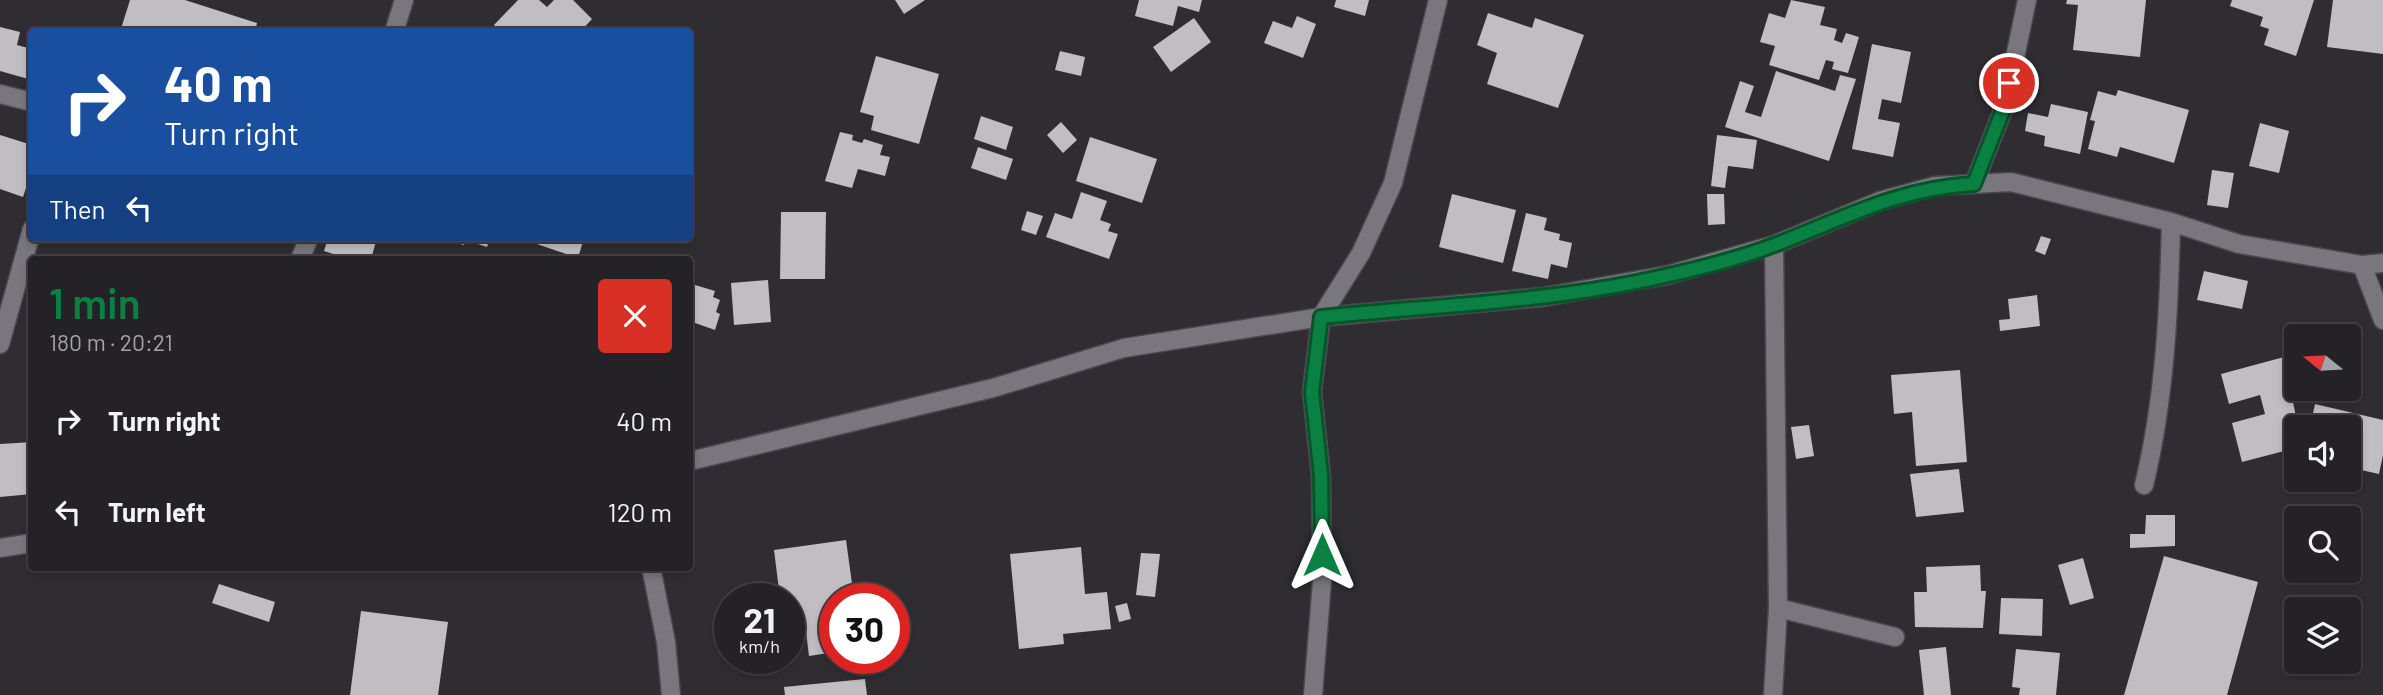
<!DOCTYPE html>
<html lang="en">
<head>
<meta charset="utf-8">
<style>
	:root { --surface:#242226; --page:#2c2a2e; --text:#f1f3f6; --muted:#a3a4a7; --line:#413f43; --accent:#0b8043 }
	body { margin:0; font-family:Barlow,sans-serif; background:var(--page); color:var(--text); height:100vh; display:flex; flex-direction:column; font-size:26px; white-space:nowrap }
	* { box-sizing:border-box; margin:0 }
	p { font-size:23px; color:var(--muted) }
	.icon { flex:none; width:38px; height:38px; fill:none; stroke:currentColor; stroke-width:2; stroke-linecap:round; stroke-linejoin:round }
	.map { position:relative; flex:1; overflow:hidden }
	.sheet { position:absolute; left:28px; top:256px; width:665px; height:315px; display:flex; flex-direction:column; background:var(--surface); border-radius:7px; box-shadow:0 4px 10px #0003,0 0 0 2px var(--line) }
	.sheet>* { flex:none }
	.hud { position:absolute; left:28px; top:28px; width:665px; height:214px; border-radius:7px; box-shadow:0 4px 10px #0003,0 0 0 2px var(--line); background:#1a4fa0; color:#fff; overflow:hidden }
	.needle { width:46px; rotate:288deg }
	.tools { position:absolute; left:2284px; top:324px; display:grid; gap:14px }
	.tools a { display:grid; place-items:center; width:77px; height:77px; border-radius:7px; background:var(--surface); box-shadow:0 4px 10px #0003,0 0 0 2px var(--line); font-size:35px }
	.speed { position:absolute; left:714px; top:583px; display:flex; gap:14px; font-size:35px; font-weight:700; text-align:center }
	.speed>* { display:grid; place-content:center; width:91px; height:91px; border-radius:50%; background:var(--surface); box-shadow:0 4px 10px #0003,0 0 0 2px var(--line); line-height:1 }
	.speed small { font-size:18px; font-weight:400 }
	.speed .limit { border:10px solid #d22; background:#fff; color:#111 }
	.pin { position:absolute; display:grid; place-items:center; width:60px; height:60px; color:#fff; margin:-30px; border:4px solid #fff; border-radius:50%; box-shadow:0 2px 7px #0007 }
	.me { position:absolute; width:77px; margin:-38px; rotate:0deg; stroke-linejoin:round; filter:drop-shadow(0 0 5px #0008) }
	.turn { display:flex; align-items:center; gap:24px; height:147px; padding:0 21px; font-size:32px }
	.turn .icon { width:91px; height:91px; stroke-width:2.5 }
	.turn b { display:block; font-size:49px; line-height:60px }
	.then { display:flex; align-items:center; height:66px; padding:0 21px; background:#0003; gap:14px; font-size:26px }
	.round { display:grid; place-items:center; flex:none; width:74px; height:74px; border-radius:7px; background:var(--page) }
	.summary { display:flex; align-items:center; justify-content:space-between; height:119px; padding:0 21px }
	h1 { font-size:42px; font-weight:600; line-height:52px; color:var(--accent) }
	ul { padding:0; list-style:none }
	li { display:flex; align-items:center; gap:21px; height:91px; padding:0 21px }
	li div { flex:1 }
	li b { display:block; font-size:26px }
	li em { font-style:normal }
	.map>svg:first-child { display:block }
	.building { fill:#c0bdc3 }
	.lines { fill:none; stroke-linecap:round; stroke-linejoin:round }
	.minor-casing { stroke:#4a484c; stroke-width:21 }
	.minor { stroke:#79777d; stroke-width:18 }
	.route-casing { stroke:#07532c; stroke-width:18 }
	.route { stroke:#0b8043; stroke-width:12 }
</style>
</head>
<body>
<div class="map">
<svg width="2383" height="695" viewBox="0 0 2383 695">
	<rect width="100%" height="100%" fill="#302d32"/>
	<path class="building" d="M130,0h55l72,23 -2,9h-135z
		M518,0h21l8,7 7,-7h19l19,19 -12,13h-79l-7,-7z
		M895,0h30l-21,14z
		M1139,0h63l-3,12 -21,-6 -5,20 -38,-10z
		M1336,0h33l-4,16 -31,-9z
		M1791,0l34,7 -5,18 17,4 -3,11 8,3 4,-10 13,4 -11,36 -16,-4 2,-7 -8,-2 -7,20 -50,-15 6,-19 -15,-4 9,-29 16,5z
		M2067,0h79l-6,57 -67,-7 5,-45 -12,-1z
		M2232,0h82l-18,56 -32,-11 5,-16 -9,-3 3,-9 -33,-11z
		M2333,0h50v54l-56,-7z
		M1488,13l44,15 3,-10 49,17 -26,73 -71,-24 10,-31 -20,-8z
		M1297,16l19,8 -13,34 -39,-15 9,-22 19,7z
		M1194,18l17,24 -40,30 -18,-25z
		M0,27l20,5 -3,13 15,4v31l-32,-9z
		M1872,44l39,8 -10,51 -19,-4 -4,20 22,4 -7,34 -41,-8z
		M1060,51l25,6 -4,19 -26,-6z
		M876,56l63,18 -20,70 -48,-14 3,-14 -14,-4z
		M1776,71l59,20 5,-16 16,4 -27,82 -104,-34 15,-46 14,5 -9,26 16,5z
		M2118,90l71,20 -15,53 -54,-16 -3,10 -29,-8 7,-28 -5,-1 8,-29 18,5z
		M2051,104l37,8 -8,42 -36,-8 1,-10 -20,-5 3,-18 20,4z
		M981,116l32,11 -7,23 -32,-11z
		M1061,122l16,18 -14,13 -16,-18z
		M2260,123l29,8 -10,42 -30,-7z
		M840,132l13,3 -1,5 10,3 2,-4 19,6 -3,10 10,2 -5,19 -27,-7 -6,19 -27,-7z
		M0,135l32,10v25l-9,27 -23,-8z
		M1717,135l40,5 -4,29 -25,-3 -3,22 -14,-2z
		M1090,137l67,22 -15,44 -66,-22z
		M978,147l35,12 -7,21 -35,-12z
		M2212,170l22,3 -6,35 -21,-3z
		M1081,192l26,9 -7,19 11,4 -3,7 10,3 -9,25 -63,-22 9,-24 17,6z
		M1452,194l64,16 -13,53 -64,-16z
		M1707,194h17l1,30 -17,1z
		M1027,211l16,5 -7,19 -15,-5z
		M781,212h45l-1,67h-45z
		M1526,213l21,5 -3,12 16,4 -1,6 13,3 -5,25 -16,-4 -3,15 -36,-8z
		M2041,236l10,3 -6,16 -10,-4z
		M328,238h49l-6,21h-22l-25,-8z
		M462,238h28l-3,9 -21,-7 -2,5 -20,-6z
		M529,238h55l-6,20 -50,-17z
		M2204,271l44,10 -6,28 -45,-9z
		M768,280l3,42 -37,3 -3,-42z
		M695,285l20,6 -2,6 7,3 -4,12 4,2 -5,16 -20,-7 -3,12 -2,-37z
		M2037,295l3,31 -40,5 -1,-11 11,-1 -2,-20z
		M2284,357l14,70 -2,21 -54,14 -10,-39 33,-9 -5,-19 -31,9 -8,-30z
		M1960,370l7,92 -51,4 -4,-54 -18,2 -3,-39z
		M2315,404l68,16v35l-4,19 -31,-7v-40h-38z
		M1809,425l5,31 -18,3 -5,-32z
		M32,442v52l-32,3v-53z
		M1959,469l5,43 -48,5 -6,-43z
		M2146,515h29v31l-45,2v-14h15z
		M846,540l8,58h-19v54l-26,4 -4,-32 -16,2v-28h-9l-6,-48z
		M1081,547l4,47 22,-2 4,37 -48,5 1,10 -45,5 -9,-95z
		M1141,553l19,1 -5,43 -19,-2z
		M2164,556l94,26 -31,113h-103z
		M2083,558l11,40 -24,7 -12,-40z
		M1980,565l1,26h5l-3,37 -68,-1 -1,-35h13l-1,-25z
		M219,584l56,18 -6,20 -57,-19z
		M2001,598l42,1 -1,37 -43,-2z
		M1127,603l4,16 -12,3 -4,-16z
		M361,611l87,11 -10,73h-88z
		M1946,647l5,48h-27l-5,-45z
		M2016,649l44,4 -4,42h-37l1,-7 -8,-1z
		M865,679l2,16h-82l-1,-8z"/>
	<g class="lines">
		<defs>
			<path id="minor" d="M394,32l10,-32
				M0,94l32,8
				M1974,184l31,-79 22,-105
				M300,259l9,-21
				M2362,265l21,55
				M0,344l32,-115
				M690,461l303,-73 131,-40 197,-31 222,-20 125,-22 106,-30 106,-44 55,-15 76,-4 160,40 68,22 123,21 21,-2
				M2144,485c21,-87 25,-175 27,-263
				M0,548l32,-5
				M651,567l15,75 5,53
				M1778,608l117,29
				M1313,695l9,-114 -1,-105 -9,-84 9,-75 40,-64 32,-70 45,-183
				M1773,695l5,-87 -4,-363"/>
		</defs>
		<use href="#minor" class="minor-casing"/>
		<use href="#minor" class="minor"/>
	</g>
	<g class="lines">
		<defs>
			<path id="route" d="M1322,555l-1,-79 -9,-84 9,-75c116,-12 234,-15 348,-42 36,-8 74,-18 108,-31 67,-26 122,-56 197,-60l31,-79 4,-22"/>
		</defs>
		<use href="#route" class="route-casing"/>
		<use href="#route" class="route"/>
	</g>
</svg>
<div class="tools">
<a><svg class="needle" viewBox="-14 -14 28 28"><path d="M0-13l5 13h-10z" fill="#e53935"/><path d="M0 13l5-13h-10z" fill="#a3a4a7"/></svg></a>
<a><svg class="icon" aria-label="sound" viewBox="0 0 24 24"><path d="M4 9h4l5-4v14l-5-4H4zM17 9q2 3 0 6"/></svg></a>
<a><svg class="icon" aria-label="search" viewBox="0 0 24 24"><circle cx="10" cy="10" r="6"/><path d="M15 15l6 6"/></svg></a>
<a><svg class="icon" aria-label="layers" viewBox="0 0 24 24"><path d="M12 4l9 5-9 5-9-5zM3 14l9 5 9-5"/></svg></a>
</div>
<div class="speed"><div>21<small>km/h</small></div><div class="limit">30</div></div>
<div class="pin" style="left:2009px;top:83px;background:#d93025"><svg class="icon" aria-label="arrive" viewBox="0 0 24 24"><path d="M6 21V4h12l-3 4 3 4H6"/></svg></div>
<svg class="me" style="left:1322px;top:555px" viewBox="-20 -20 40 40"><path d="M0-17L14 15 0 8-14 15z" fill="#0b8043" stroke="#fff" stroke-width="4"/></svg>
<div class="hud">
<div class="turn"><svg class="icon" aria-label="right" viewBox="0 0 24 24"><path d="M7 20v-9h11M14 6l5 5-5 5"/></svg><div><b>40 m</b>Turn right</div></div>
<div class="then">Then<svg class="icon" aria-label="left" viewBox="0 0 24 24"><path d="M17 20v-9H6M10 6l-5 5 5 5"/></svg></div>
</div>
<section class="sheet">
<div class="summary"><div><h1>1 min</h1><p>180 m · 20:21</p></div><a class="round" style="background:#d93025;color:#fff"><svg class="icon" aria-label="close" viewBox="0 0 24 24"><path d="M6 6l12 12M18 6L6 18"/></svg></a></div>
<ul>
<li><svg class="icon" aria-label="right" viewBox="0 0 24 24"><path d="M7 20v-9h11M14 6l5 5-5 5"/></svg><div><b>Turn right</b></div><em>40 m</em></li>
<li><svg class="icon" aria-label="left" viewBox="0 0 24 24"><path d="M17 20v-9H6M10 6l-5 5 5 5"/></svg><div><b>Turn left</b></div><em>120 m</em></li>
</ul>
</section>
</div>
</body>
</html>
